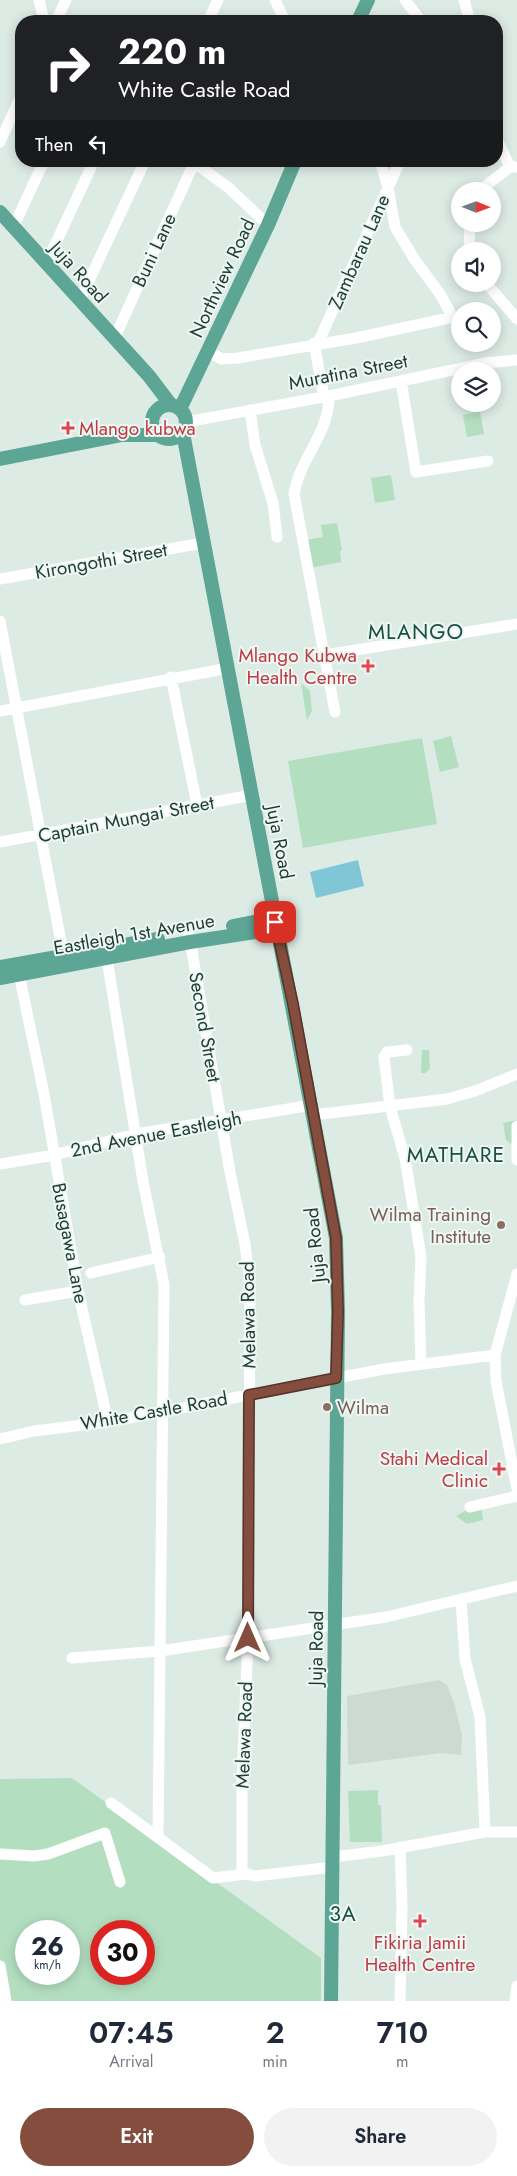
<!DOCTYPE html>
<html lang="en">
<head>
<meta charset="utf-8">
<style>
	:root { --surface:#fff; --page:#f2f2f3; --text:#1f2937; --muted:#747a83; --accent:#844d3e }
	body { margin:0; font-family:Jost,sans-serif; background:var(--page); color:var(--text); height:100vh; display:flex; flex-direction:column; font-size:19px; white-space:nowrap }
	* { box-sizing:border-box; margin:0 }
	p { font-size:16px; color:var(--muted) }
	.icon { flex:none; width:28px; height:28px; fill:none; stroke:currentColor; stroke-width:2; stroke-linecap:round; stroke-linejoin:round }
	.map { position:relative; height:2001px; overflow:hidden }
	.drawer { display:flex; flex-direction:column; background:var(--surface); flex:1 }
	.drawer>* { flex:none }
	.hud { position:absolute; left:15px; top:15px; width:488px; height:152px; border-radius:20px; box-shadow:0 2px 12px #0003; background:#202124; color:#fff; overflow:hidden }
	.needle { width:32px; rotate:91deg }
	.buttons { position:absolute; left:451px; top:182px; display:grid; gap:10px }
	.buttons a { display:grid; place-items:center; width:50px; height:50px; border-radius:50%; background:var(--surface); box-shadow:0 2px 12px #0003; font-size:25px }
	.speed { position:absolute; left:15px; top:1920px; display:flex; gap:10px; font-size:25px; font-weight:700; text-align:center }
	.speed>* { display:grid; place-content:center; width:65px; height:65px; border-radius:50%; background:var(--surface); box-shadow:0 2px 12px #0003; line-height:1 }
	.speed small { font-size:12px; font-weight:400 }
	.speed .limit { border:8px solid #d22; background:#fff; color:#111 }
	.pin { position:absolute; display:grid; place-items:center; width:42px; height:42px; color:#fff; margin:-21px; border-radius:10px; box-shadow:0 2px 8px #0006 }
	.me { position:absolute; width:55px; margin:-28px; rotate:0deg; stroke-linejoin:round; filter:drop-shadow(0 0 4px #0008) }
	.turn { display:flex; align-items:center; gap:18px; height:105px; padding:0 20px; font-size:22px }
	.turn .icon { width:65px; height:65px; stroke-width:2.5 }
	.turn b { display:block; font-size:35px; line-height:42px }
	.then { display:flex; align-items:center; height:48px; padding:0 20px; background:#0003; gap:10px; font-size:19px }
	.eta { display:flex; justify-content:space-evenly; align-items:center; height:85px; text-align:center }
	.eta b { font-size:30px; font-weight:600; line-height:35px }
	.primary-button { display:flex; gap:10px; margin-top:auto; padding:10px 20px }
	.primary-button a { flex:1; height:58px; border-radius:30px; background:var(--accent); color:#fff; font-size:20px; font-weight:600; line-height:58px; text-align:center }
	.primary-button a+a { background:var(--page); color:var(--text) }
	.map>svg:first-child { display:block }
	.built { fill:#cbdbd4 }
	.green { fill:#b3dfc0; fill-rule:evenodd }
	.water { fill:#7fc7d6 }
	.lines { fill:none; stroke-linecap:round; stroke-linejoin:round }
	.minor { stroke:#fff; stroke-width:11 }
	.major { stroke:#5da594; stroke-width:14 }
	.route-casing { stroke:#563228; stroke-width:12 }
	.route { stroke:#844d3e; stroke-width:9 }
	.health-dot { fill:#e0444e; stroke:#eef7f3; stroke-width:2 }
	.education-dot { fill:#8d6e63; stroke:#eef7f3; stroke-width:2 }
	.labels { text-anchor:middle; dominant-baseline:central; stroke-width:4; stroke-linejoin:round; paint-order:stroke }
	.street-label { font-size:19px; fill:#1d3c34; stroke:#eef7f3 }
	.health-label { font-size:19px; fill:#be3a42; stroke:#eef7f3; text-anchor:end }
	.education-label { font-size:19px; fill:#785e54; stroke:#eef7f3; text-anchor:end }
	.quarter-label { font-size:21px; letter-spacing:1px; fill:#184f43; stroke:#eef7f3 }
</style>
</head>
<body>
<div class="map">
<svg width="517" height="2001" viewBox="0 0 517 2001">
	<rect width="100%" height="100%" fill="#ddebe5"/>
	<path class="built" d="M439,1680l8,5 8,21 7,30 -1,19 -20,-2 -93,12 -1,-69z"/>
	<path class="green" d="M480,411l4,23 -17,3 -4,-22z
		M391,475l4,25 -20,3 -4,-25z
		M337,523l5,27 -2,1 1,11 -31,6 -5,-28 18,-3 -2,-12z
		M301,683l9,8 2,20 -5,9z
		M451,736l8,31 -19,5 -7,-31z
		M422,738l15,86 -134,24 -15,-87z
		M422,1050h7l1,19 -5,4h-4z
		M517,1120v28l-11,-8 -3,-17z
		M481,1506l2,14 -16,4 -11,-8 11,-6z
		M72,1778l249,180v43h-321v-222zM26,1931h43v43h-43zM101,1931h43v43h-43z
		M378,1790v15h3l1,37h-32l-2,-51z"/>
	<path class="water" d="M358,860l6,26 -48,12 -6,-26z"/>
	<g class="lines">
		<path class="minor" d="M39,0l5,21
			M275,0l10,21
			M405,0l16,21
			M464,0l6,21
			M56,21l10,-21
			M208,21l10,-21
			M496,137l14,30h7
			M0,142l21,-46
			M192,161l37,27 39,37
			M479,191l31,-24
			M13,228l31,-67
			M469,251l1,-27
			M46,264l48,-103
			M487,284l30,35
			M79,302l66,-141
			M115,337l79,-174
			M314,343l10,54
			M318,343l82,-182
			M208,352l14,7 16,-1 118,-20 93,-20 1,-6 -10,-18 -25,-34 -20,-33 -7,-40 -8,-26
			M401,381l15,91 72,-11
			M329,396c0,39 -29,61 -35,98l41,218
			M250,410l5,35 18,58 4,34
			M186,422l143,-26 157,-33 31,-3
			M0,579l203,-36
			M0,621l65,342
			M325,655l192,-31
			M171,677l26,128
			M0,711l229,-43
			M0,842l252,-47
			M189,934l41,238 15,72 5,43 -2,351 -6,141v90l4,5 9,2 78,-9
			M107,959l36,222 21,104 -6,552
			M19,974l25,120 34,197 30,131
			M407,1050l-20,2 -3,5 6,50 15,51 16,99 -2,44 2,62
			M313,1115l134,-16 28,-8 42,-17
			M517,1126v34
			M0,1164l54,-9 82,-21 176,-29
			M91,1273l69,-16
			M517,1274l-22,81 1,26 21,108
			M25,1300l53,-9
			M0,1439l34,-8 74,-9 276,-53 111,-14
			M470,1507l47,-11
			M461,1599l4,60 15,58 5,115
			M72,1658l88,-7 226,-34 131,-31
			M111,1803l102,75 33,-4
			M0,1854l34,2 14,-2 57,-21 15,49
			M333,1857l49,-6 103,-19h32
			M0,1966l6,35
			M400,2001l2,-95 -2,-59
			M515,2001l2,-15"/>
		<path class="major" d="M358,21l10,-21
			M0,212l149,164 22,29
			M152 422a17 17 0 1 1 34 0a17 17 0 1 1-34 0Z
			M180,409l88,-184 27,-64
			M183,433l153,805 2,74 -7,689
			M0,459l122,-24h36
			M233,926l41,-8
			M0,967l158,-28
			M0,978l190,-36 86,-13"/>
	</g>
	<g class="lines">
		<defs>
			<path id="route" d="M248,1638l1,-243 87,-17 2,-66 -2,-74 -43,-234 -18,-82"/>
		</defs>
		<use href="#route" class="route-casing"/>
		<use href="#route" class="route"/>
	</g>
	<g class="health-dot">
		<path d="M65.5 420.5h5v5h5v5h-5v5h-5v-5h-5v-5h5z"/>
		<path d="M365.5 658.5h5v5h5v5h-5v5h-5v-5h-5v-5h5z"/>
		<path d="M496.5 1461.5h5v5h5v5h-5v5h-5v-5h-5v-5h5z"/>
		<path d="M417.5 1913.5h5v5h5v5h-5v5h-5v-5h-5v-5h5z"/>
	</g>
	<g class="education-dot">
		<circle cx="501" cy="1225" r="5"/>
		<circle cx="327" cy="1407" r="5"/>
	</g>
	<g class="labels">
		<g class="street-label">
			<text transform="translate(154 250) rotate(-65)">Buni Lane</text>
			<text transform="translate(359 252) rotate(-66)">Zambarau Lane</text>
			<text transform="translate(79 272) rotate(48)">Juja Road</text>
			<text transform="translate(222 278) rotate(-65)">Northview Road</text>
			<text transform="translate(348 372) rotate(-11)">Muratina Street</text>
			<text transform="translate(101 561) rotate(-10)">Kirongothi Street</text>
			<text transform="translate(126 819) rotate(-11)">Captain Mungai Street</text>
			<text transform="translate(280 842) rotate(79)">Juja Road</text>
			<text transform="translate(134 934) rotate(-10)">Eastleigh 1st Avenue</text>
			<text transform="translate(205 1027) rotate(80)">Second Street</text>
			<text transform="translate(156 1134) rotate(-11)">2nd Avenue Eastleigh</text>
			<text transform="translate(70 1243) rotate(79)">Busagawa Lane</text>
			<text transform="translate(315 1245) rotate(-96)">Juja Road</text>
			<text transform="translate(248 1315) rotate(-91)">Melawa Road</text>
			<text transform="translate(154 1411) rotate(-10)">White Castle Road</text>
			<text transform="translate(316 1648) rotate(-89)">Juja Road</text>
			<text transform="translate(244 1735) rotate(-88)">Melawa Road</text>
		</g>
		<g class="health-label">
			<text x="79" y="428" text-anchor="start">Mlango kubwa</text>
			<text x="357" y="655">Mlango Kubwa<tspan x="357" dy="22">Health Centre</tspan></text>
			<text x="488" y="1458">Stahi Medical<tspan x="488" dy="22">Clinic</tspan></text>
			<text x="420" y="1942" text-anchor="middle">Fikiria Jamii<tspan x="420" dy="22">Health Centre</tspan></text>
		</g>
		<g class="education-label">
			<text x="491" y="1214">Wilma Training<tspan x="491" dy="22">Institute</tspan></text>
			<text x="337" y="1407" text-anchor="start">Wilma</text>
		</g>
		<g class="quarter-label">
			<text x="416" y="632">MLANGO</text>
			<text x="456" y="1155">MATHARE</text>
			<text x="343" y="1914">3A</text>
		</g>
	</g>
</svg>
<div class="buttons">
<a><svg class="needle" viewBox="-14 -14 28 28"><path d="M0-13l5 13h-10z" fill="#e53935"/><path d="M0 13l5-13h-10z" fill="#747a83"/></svg></a>
<a><svg class="icon" aria-label="sound" viewBox="0 0 24 24"><path d="M4 9h4l5-4v14l-5-4H4zM17 9q2 3 0 6"/></svg></a>
<a><svg class="icon" aria-label="search" viewBox="0 0 24 24"><circle cx="10" cy="10" r="6"/><path d="M15 15l6 6"/></svg></a>
<a><svg class="icon" aria-label="layers" viewBox="0 0 24 24"><path d="M12 4l9 5-9 5-9-5zM3 14l9 5 9-5"/></svg></a>
</div>
<div class="speed"><div>26<small>km/h</small></div><div class="limit">30</div></div>
<div class="pin" style="left:275px;top:922px;background:#d93025"><svg class="icon" aria-label="arrive" viewBox="0 0 24 24"><path d="M6 21V4h12l-3 4 3 4H6"/></svg></div>
<svg class="me" style="left:248px;top:1638px" viewBox="-20 -20 40 40"><path d="M0-17L14 15 0 8-14 15z" fill="#844d3e" stroke="#fff" stroke-width="4"/></svg>
<div class="hud">
<div class="turn"><svg class="icon" aria-label="right" viewBox="0 0 24 24"><path d="M7 20v-9h11M14 6l5 5-5 5"/></svg><div><b>220 m</b>White Castle Road</div></div>
<div class="then">Then<svg class="icon" aria-label="left" viewBox="0 0 24 24"><path d="M17 20v-9H6M10 6l-5 5 5 5"/></svg></div>
</div>
</div>
<section class="drawer">
<div class="eta">
<div><b>07:45</b><p>Arrival</p></div>
<div><b>2</b><p>min</p></div>
<div><b>710</b><p>m</p></div>
</div>
<div class="primary-button"><a>Exit</a><a>Share</a></div>
</section>
</body>
</html>
